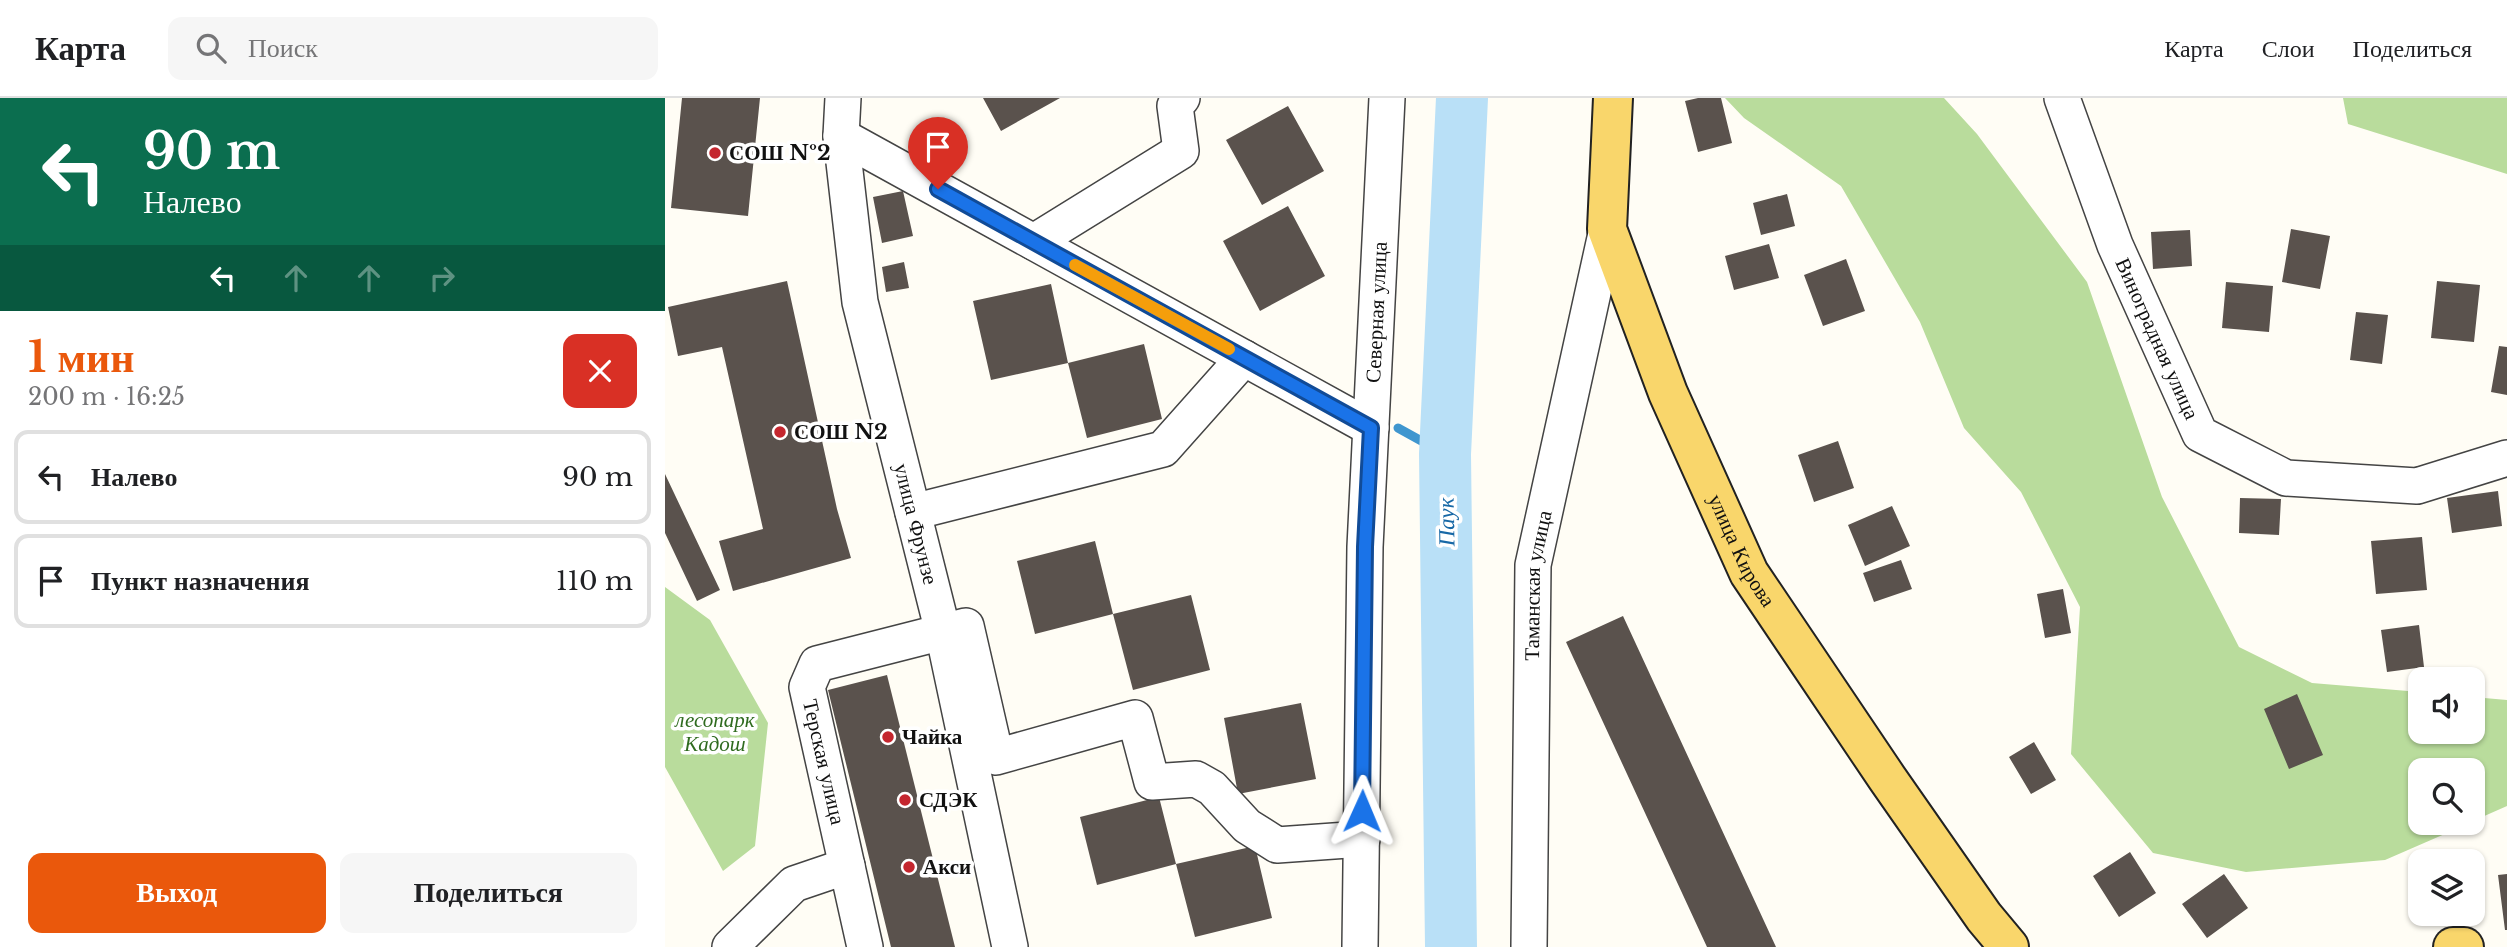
<!DOCTYPE html>
<html lang="ru">
<head>
<meta charset="utf-8">
<style>
	:root { --surface:#fff; --page:#f6f6f6; --text:#202124; --muted:#757577; --line:#e0e0e0; --accent:#ea580c }
	body { margin:0; font-family:"Libre Baskerville",serif; background:var(--page); color:var(--text); height:100vh; display:flex; flex-direction:column; font-size:26px; white-space:nowrap }
	* { box-sizing:border-box; margin:0 }
	p { font-size:23px; color:var(--muted) }
	.icon { flex:none; width:38px; height:38px; fill:none; stroke:currentColor; stroke-width:2; stroke-linecap:round; stroke-linejoin:round }
	.map { position:relative; flex:1; overflow:hidden }
	.details { display:flex; flex-direction:column; background:var(--surface); width:665px }
	.details>* { flex:none }
	.guide { background:#0b6e4f; color:#fff; overflow:hidden }
	.fabs { position:absolute; left:1743px; top:569px; display:grid; gap:14px }
	.fabs a { display:grid; place-items:center; width:77px; height:77px; border-radius:14px; background:var(--surface); box-shadow:0 2px 5px #0004; font-size:35px }
	.pin { position:absolute; display:grid; place-items:center; width:60px; height:60px; color:#fff; margin:-72px -30px; border-radius:50% 50% 50% 0; rotate:-45deg; box-shadow:0 0 7px #0007 }
	.pin .icon { rotate:45deg }
	.me { position:absolute; width:77px; margin:-38px; rotate:1deg; stroke-linejoin:round; filter:drop-shadow(0 0 5px #0008) }
	.turn { display:flex; align-items:center; gap:24px; height:147px; padding:0 28px; font-size:32px }
	.turn .icon { width:91px; height:91px; stroke-width:2.5 }
	.turn b { display:block; font-size:49px; line-height:60px }
	.lanes { display:flex; align-items:center; height:66px; padding:0 28px; background:#0003; justify-content:center; gap:35px; direction:ltr }
	.lanes .off { opacity:.35 }
	.round { display:grid; place-items:center; flex:none; width:74px; height:74px; border-radius:14px; background:var(--page) }
	.summary { display:flex; align-items:center; justify-content:space-between; height:119px; padding:0 28px }
	h1 { font-size:42px; font-weight:700; line-height:52px; color:var(--accent) }
	.cta { display:flex; gap:14px; margin-top:auto; padding:14px 28px }
	.cta a { flex:1; height:80px; border-radius:14px; background:var(--accent); color:#fff; font-size:28px; font-weight:700; line-height:80px; text-align:center }
	.cta a+a { background:var(--page); color:var(--text) }
	ul { padding:0; list-style:none }
	li { display:flex; align-items:center; gap:21px; height:94px; margin:0 14px 10px; padding:0 14px; border:4px solid var(--line); border-radius:14px }
	li div { flex:1 }
	li b { display:block; font-size:26px }
	li em { font-style:normal }
	header { display:flex; align-items:center; gap:42px; box-sizing:border-box; height:98px; padding:0 35px; background:var(--surface); border-bottom:2px solid var(--line) }
	header strong { font-size:33px }
	nav { display:flex; gap:38px; margin-inline-start:auto; font-size:24px }
	.search { width:490px; height:63px; background:var(--page); display:flex; align-items:center; gap:18px; box-sizing:border-box; padding:0 24px; border-radius:14px; color:var(--muted); font-size:26px }
	main { display:flex; flex:1; min-height:0 }
	.map>svg:first-child { display:block }
	.forest { fill:#b9dc9c }
	.lines { fill:none; stroke-linecap:round; stroke-linejoin:round }
	.stream { stroke:#3f96cf; stroke-width:9 }
	.river { stroke:#b9e0f7; stroke-width:52 }
	.building { fill:#5a524d }
	.minor-casing { stroke:#444; stroke-width:38 }
	.major-casing { stroke:#222; stroke-width:42 }
	.minor { stroke:#fff; stroke-width:35 }
	.major { stroke:#f9d66b; stroke-width:38 }
	.route-casing { stroke:#114b97; stroke-width:18 }
	.route { stroke:#1a73e8; stroke-width:12 }
	.slow { stroke:#f59e0b; stroke-width:12 }
	.poi-dot { fill:#c4262e; stroke:#fff; stroke-width:2.5 }
	.labels { text-anchor:middle; dominant-baseline:central; stroke-width:7; stroke-linejoin:round; paint-order:stroke }
	.poi-label { font-size:21px; font-weight:bold; fill:#111; stroke:#fff; text-anchor:start }
	.street-label { font-size:21px; fill:#111; stroke:#fff }
	.park-label { font-size:21px; font-style:italic; fill:#2f6b1f; stroke:#fff }
	.water-label { font-size:23px; font-style:italic; fill:#1768a6; stroke:#fff }
</style>
</head>
<body>
<header>
<strong>Карта</strong>
<div class="search"><svg class="icon" aria-label="search" viewBox="0 0 24 24"><circle cx="10" cy="10" r="6"/><path d="M15 15l6 6"/></svg>Поиск</div>
<nav><a>Карта</a><a>Слои</a><a>Поделиться</a></nav>
</header>
<main>
<section class="details">
<div class="guide">
<div class="turn"><svg class="icon" aria-label="left" viewBox="0 0 24 24"><path d="M17 20v-9H6M10 6l-5 5 5 5"/></svg><div><b>90 m</b>Налево</div></div>
<div class="lanes"><svg class="icon" aria-label="left" viewBox="0 0 24 24"><path d="M17 20v-9H6M10 6l-5 5 5 5"/></svg><svg class="icon off" aria-label="ahead" viewBox="0 0 24 24"><path d="M12 20V5M6 11l6-6 6 6"/></svg><svg class="icon off" aria-label="ahead" viewBox="0 0 24 24"><path d="M12 20V5M6 11l6-6 6 6"/></svg><svg class="icon off" aria-label="right" viewBox="0 0 24 24"><path d="M7 20v-9h11M14 6l5 5-5 5"/></svg></div>
</div>
<div class="summary"><div><h1>1 мин</h1><p>200 m · 16:25</p></div><a class="round" style="background:#d93025;color:#fff"><svg class="icon" aria-label="close" viewBox="0 0 24 24"><path d="M6 6l12 12M18 6L6 18"/></svg></a></div>
<ul>
<li><svg class="icon" aria-label="left" viewBox="0 0 24 24"><path d="M17 20v-9H6M10 6l-5 5 5 5"/></svg><div><b>Налево</b></div><em>90 m</em></li>
<li><svg class="icon" aria-label="arrive" viewBox="0 0 24 24"><path d="M6 21V4h12l-3 4 3 4H6"/></svg><div><b>Пункт назначения</b></div><em>110 m</em></li>
</ul>
<div class="cta"><a>Выход</a><a>Поделиться</a></div>
</section>
<div class="map">
<svg width="1842" height="849" viewBox="0 0 1842 849">
	<rect width="100%" height="100%" fill="#fffdf5"/>
	<path class="forest" d="M1060,0h219l33,36 110,148 75,215 77,150 73,36 108,9v40h53v-35l34,3v106l-34,15v-51h-53v52l50,1 -85,37 -139,12 -93,-19 -82,-99 9,-147 -59,-115 -57,-64 -44,-106 -79,-136 -97,-68z
		M1678,0h164v76l-159,-50z
		M0,489l45,33 58,103 -13,123 -32,25 -58,-104z"/>
	<g class="lines">
		<path class="stream" d="M733,330l47,26"/>
		<path class="river" d="M786,849l-6,-493 17,-356"/>
	</g>
	<path class="building" d="M17,0h78l-12,118 -77,-8z
		M318,0h77l-59,33z
		M1033,0h23l11,45 -34,9 -13,-51z
		M623,8l36,65 -62,34 -36,-65z
		M238,93l10,45 -31,7 -9,-46z
		M1122,96l8,32 -34,9 -8,-32z
		M623,108l37,70 -65,35 -37,-70z
		M1626,131l39,7 -10,53 -38,-7z
		M1525,132l2,36 -39,3 -2,-37z
		M1104,146l10,34 -45,12 -9,-34z
		M1181,161l19,52 -42,15 -19,-51z
		M239,164l5,26 -23,4 -4,-25z
		M122,183l50,228 14,49 -118,33 -14,-50 44,-12 -41,-182 -44,9 -10,-49z
		M1772,183l43,4 -6,57 -43,-4z
		M1561,184l47,4 -4,46 -47,-4z
		M386,186l17,79 -77,17 -18,-79z
		M1691,214l32,3 -6,49 -32,-4z
		M479,246l18,75 -75,19 -19,-75z
		M1834,248l8,1v48l-16,-3z
		M1173,343l16,47 -40,14 -16,-47z
		M0,376l55,116 -23,11 -32,-68z
		M1833,393l4,35 -50,7 -5,-35z
		M1575,400l41,1 -2,36 -40,-2z
		M1227,408l18,40 -45,20 -17,-41z
		M1757,439l5,53 -51,4 -5,-53z
		M430,443l18,73 -78,20 -18,-73z
		M1236,462l11,29 -38,13 -11,-29z
		M1398,491l8,44 -26,5 -8,-44z
		M526,497l19,75 -77,20 -20,-76z
		M958,518l153,331h-69l-141,-305z
		M1754,527l5,42 -37,5 -6,-42z
		M222,577l68,272h-64l-63,-257z
		M1632,596l26,61 -34,14 -25,-60z
		M636,605l15,76 -78,15 -14,-76z
		M1369,644l22,38 -25,14 -22,-37z
		M494,699l17,67 -79,21 -17,-68z
		M590,748l17,72 -77,19 -19,-73z
		M1465,754l26,41 -37,24 -26,-41z
		M1559,776l24,34 -41,30 -25,-34z
		M1842,776v56h-2l-7,-55z"/>
	<g class="lines">
		<defs>
			<g id="minor">
				<path id="s1" d="M178,0l-2,38 19,166 83,330 67,315"/>
				<path id="s2" d="M1397,0l53,147 85,189 86,44 131,8 90,-28"/>
				<path d="M176,38l530,292"/>
				<path d="M369,144l147,-91 -6,-45 7,-8"/>
				<path d="M248,414l250,-63 81,-91"/>
				<path d="M65,849l64,-63 53,-18"/>
				<path d="M200,849l-58,-260 10,-23 149,-38 30,131 139,-39 17,64 44,-3 16,9 35,38 30,19 85,-6"/>
				<path id="s3" d="M695,849l5,-400 22,-449"/>
				<path id="s4" d="M864,849l4,-382 74,-336"/>
			</g>
			<g id="major">
				<path id="s5" d="M948,0l-6,131 61,164 81,180 138,205 97,139 25,30"/>
				<path d="M1788,849h11"/>
			</g>
		</defs>
		<use href="#minor" class="minor-casing"/>
		<use href="#major" class="major-casing"/>
		<use href="#minor" class="minor"/>
		<use href="#major" class="major"/>
	</g>
	<g class="lines">
		<defs>
			<path id="route" d="M273,91l433,239 -6,119 -3,264"/>
		</defs>
		<use href="#route" class="route-casing"/>
		<use href="#route" class="route"/>
		<path class="slow" d="M410,167l154,84"/>
	</g>
	<g class="poi-dot">
		<circle cx="50" cy="55" r="7"/>
		<circle cx="115" cy="334" r="7"/>
		<circle cx="223" cy="639" r="7"/>
		<circle cx="240" cy="702" r="7"/>
		<circle cx="244" cy="769" r="7"/>
	</g>
	<g class="labels">
		<g class="poi-label">
			<text x="64" y="55">СОШ №2</text>
			<text x="129" y="334">СОШ N2</text>
			<text x="237" y="639">Чайка</text>
			<text x="254" y="702">СДЭК</text>
			<text x="258" y="769">Акси</text>
		</g>
		<g class="street-label">
			<text stroke="none"><textPath href="#s3" startOffset="635">Северная улица</textPath></text>
			<text stroke="none"><textPath href="#s2" startOffset="259">Виноградная улица</textPath></text>
			<text stroke="none"><textPath href="#s1" startOffset="434">улица Фрунзе</textPath></text>
			<text stroke="none"><textPath href="#s5" startOffset="480">улица Кирова</textPath></text>
			<text stroke="none"><textPath href="#s4" startOffset="362">Таманская улица</textPath></text>
			<text transform="translate(159 664) rotate(77)">Терская улица</text>
		</g>
		<g class="park-label">
			<text x="50" y="622">лесопарк<tspan x="50" dy="24">Кадош</tspan></text>
		</g>
		<g class="water-label">
			<text transform="translate(781 424) rotate(-91)">Паук</text>
		</g>
	</g>
</svg>
<div class="fabs">
<a><svg class="icon" aria-label="sound" viewBox="0 0 24 24"><path d="M4 9h4l5-4v14l-5-4H4zM17 9q2 3 0 6"/></svg></a>
<a><svg class="icon" aria-label="search" viewBox="0 0 24 24"><circle cx="10" cy="10" r="6"/><path d="M15 15l6 6"/></svg></a>
<a><svg class="icon" aria-label="layers" viewBox="0 0 24 24"><path d="M12 4l9 5-9 5-9-5zM3 14l9 5 9-5"/></svg></a>
</div>
<div class="pin" style="left:273px;top:91px;background:#d93025"><svg class="icon" aria-label="arrive" viewBox="0 0 24 24"><path d="M6 21V4h12l-3 4 3 4H6"/></svg></div>
<svg class="me" style="left:697px;top:713px" viewBox="-20 -20 40 40"><path d="M0-17L14 15 0 8-14 15z" fill="#1a73e8" stroke="#fff" stroke-width="4"/></svg>
</div>
</main>
</body>
</html>
